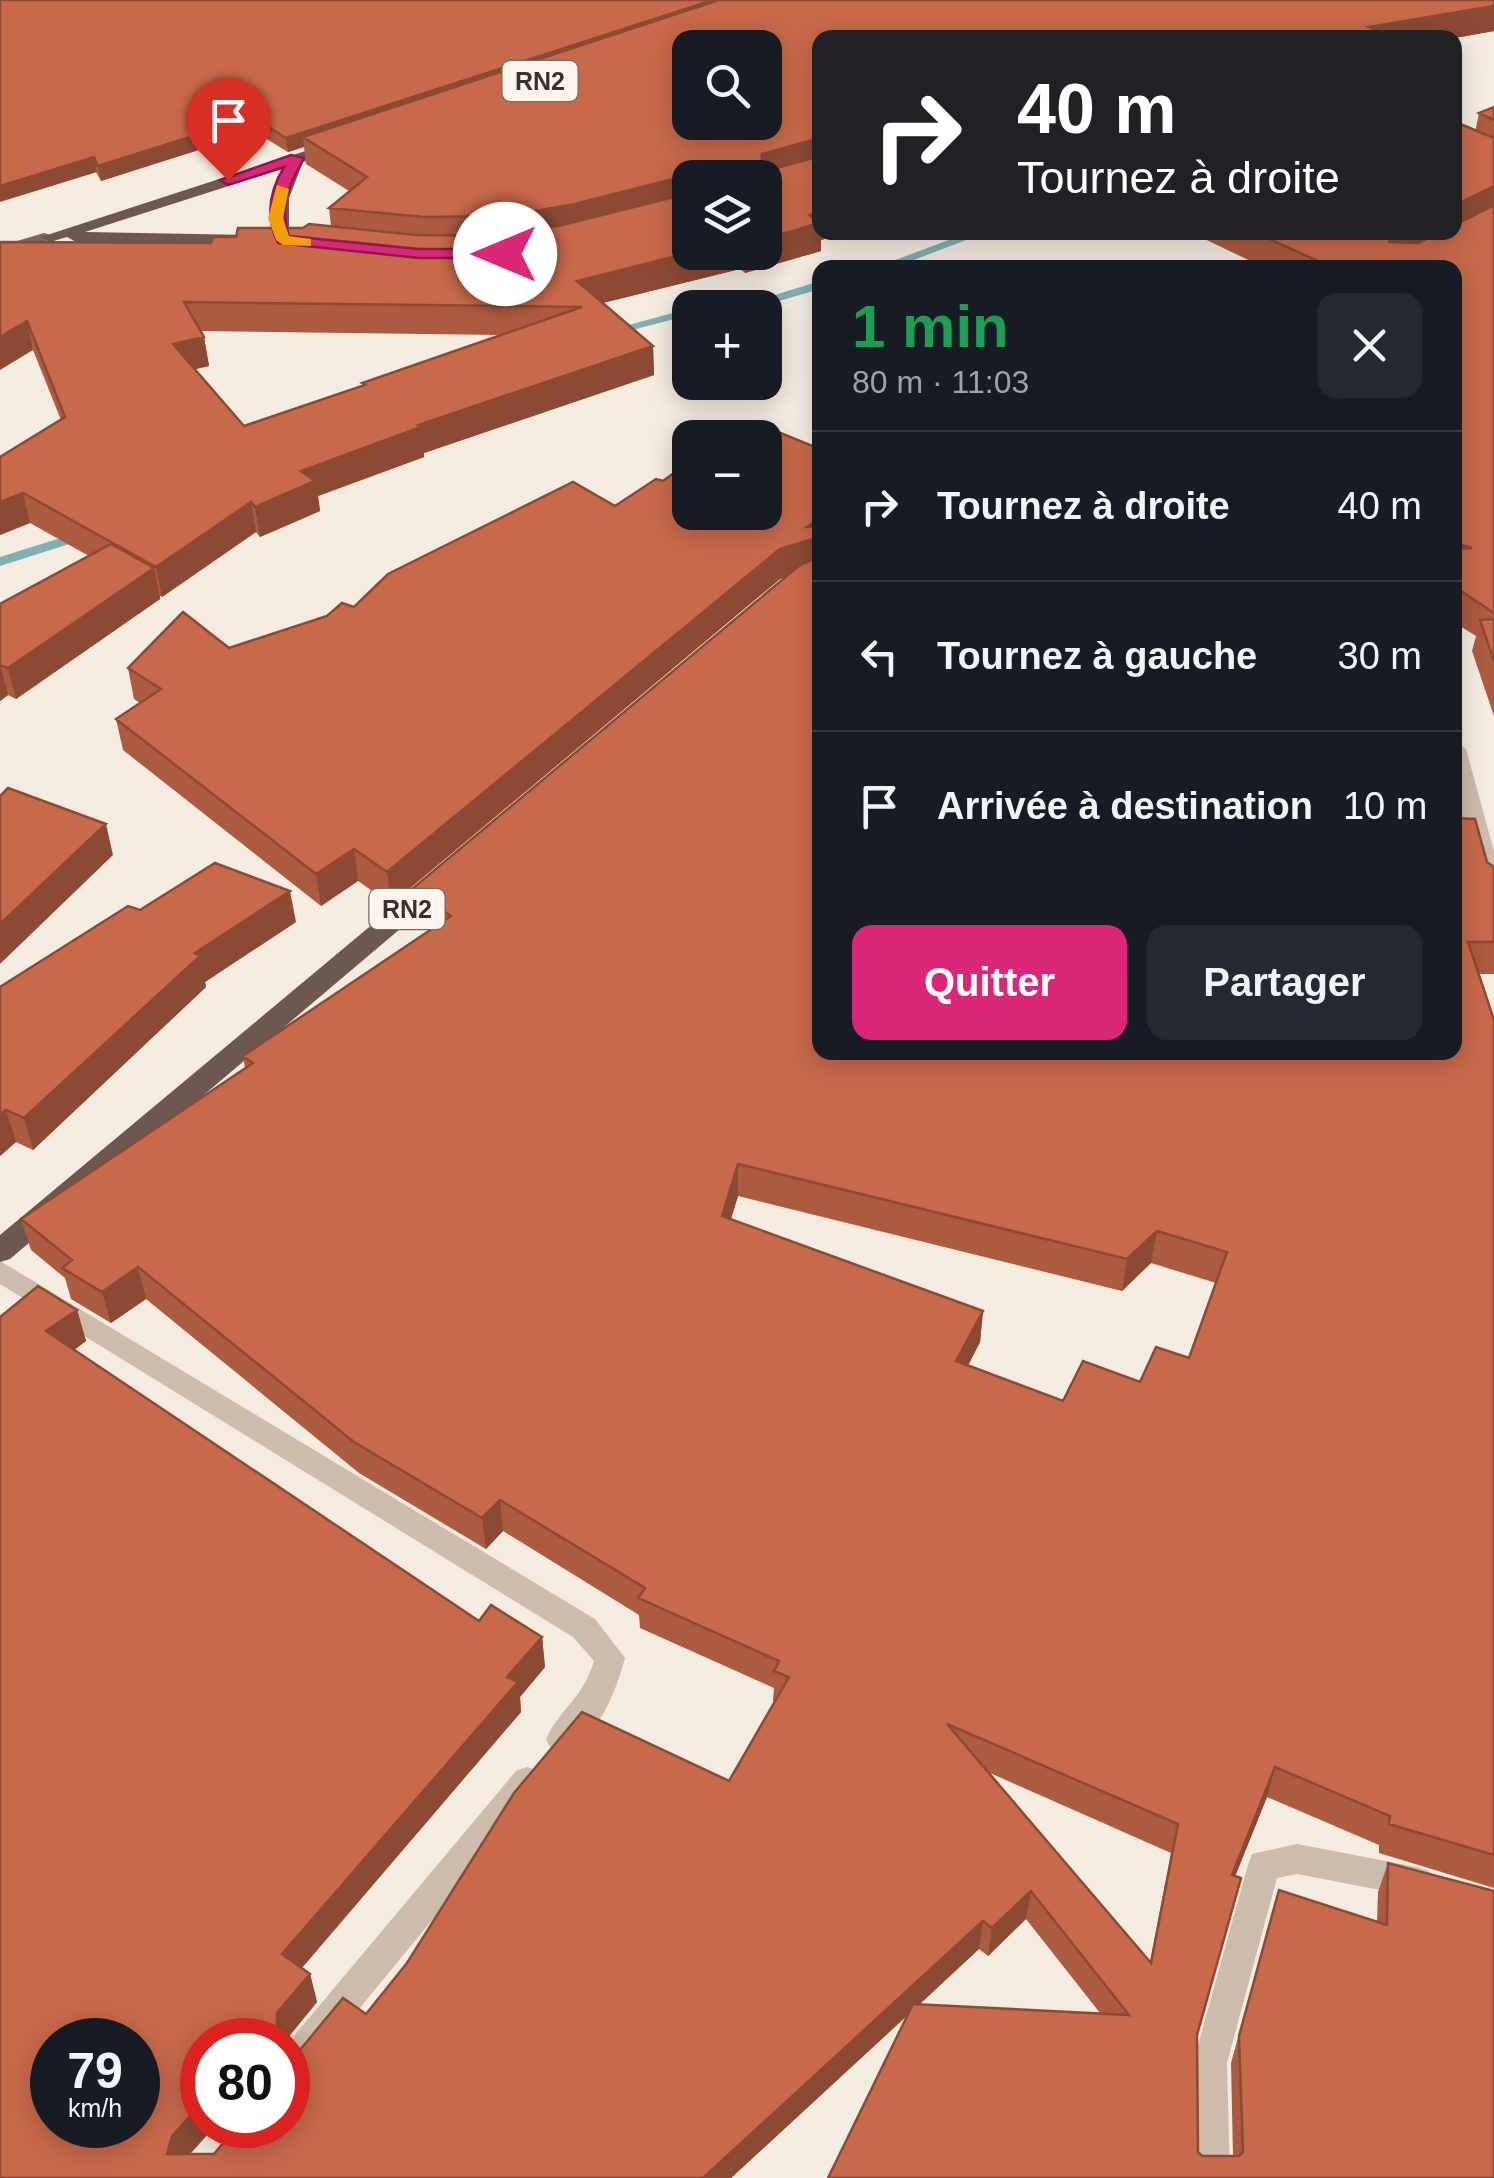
<!DOCTYPE html>
<html lang="fr">
<head>
<meta charset="utf-8">
<style>
	:root { --surface:#171b24; --page:#242831; --text:#f1f3f6; --muted:#9ea1a6; --line:#363941; --accent:#db2777 }
	body { margin:0; font-family:Arial,sans-serif; background:var(--page); color:var(--text); height:100vh; display:flex; flex-direction:column; font-size:38px; white-space:nowrap }
	* { box-sizing:border-box; margin:0 }
	p { font-size:32px; color:var(--muted) }
	.icon { flex:none; width:55px; height:55px; fill:none; stroke:currentColor; stroke-width:2; stroke-linecap:round; stroke-linejoin:round }
	.map { position:relative; flex:1; overflow:hidden }
	.panel { position:absolute; left:812px; top:260px; width:650px; height:800px; display:flex; flex-direction:column; background:var(--surface); border-radius:20px; box-shadow:0 5px 25px #0003 }
	.panel>* { flex:none }
	.hud { position:absolute; left:812px; top:30px; width:650px; height:210px; border-radius:20px; box-shadow:0 5px 25px #0003; background:#202124; color:#fff; overflow:hidden }
	.controls { position:absolute; left:672px; top:30px; display:grid; gap:20px }
	.controls a { display:grid; place-items:center; width:110px; height:110px; border-radius:20px; background:var(--surface); box-shadow:0 5px 25px #0003; font-size:50px }
	.speed { position:absolute; left:30px; top:2018px; display:flex; gap:20px; font-size:50px; font-weight:700; text-align:center }
	.speed>* { display:grid; place-content:center; width:130px; height:130px; border-radius:50%; background:var(--surface); box-shadow:0 5px 25px #0003; line-height:1 }
	.speed small { font-size:25px; font-weight:400 }
	.speed .limit { border:15px solid #d22; background:#fff; color:#111 }
	.pin { position:absolute; display:grid; place-items:center; width:85px; height:85px; color:#fff; margin:-102px -42px; border-radius:50% 50% 50% 0; rotate:-45deg; box-shadow:0 0 10px #0007 }
	.pin .icon { rotate:45deg }
	.me { position:absolute; width:110px; margin:-55px; rotate:270deg; stroke-linejoin:round; filter:drop-shadow(0 0 8px #0008) }
	.turn { display:flex; align-items:center; gap:35px; height:210px; padding:0 40px; font-size:45px }
	.turn .icon { width:130px; height:130px; stroke-width:2.5 }
	.turn b { display:block; font-size:70px; line-height:85px }
	.round { display:grid; place-items:center; flex:none; width:105px; height:105px; border-radius:20px; background:var(--page) }
	.summary { display:flex; align-items:center; justify-content:space-between; height:170px; padding:0 40px }
	h1 { font-size:60px; font-weight:700; line-height:75px; color:#1e9e55 }
	.primary-button { display:flex; gap:20px; margin-top:auto; padding:20px 40px }
	.primary-button a { flex:1; height:115px; border-radius:20px; background:var(--accent); color:#fff; font-size:40px; font-weight:700; line-height:115px; text-align:center }
	.primary-button a+a { background:var(--page); color:var(--text) }
	ul { padding:0; list-style:none }
	li { display:flex; align-items:center; gap:30px; height:150px; padding:0 40px; border-top:2px solid var(--line) }
	li div { flex:1 }
	li b { display:block; font-size:38px }
	li em { font-style:normal }
	.map>svg:first-child { display:block }
	.lines { fill:none; stroke-linecap:round; stroke-linejoin:round }
	.stream { fill:#7fb0b2; fill-rule:evenodd }
	.minor { fill:#cdbbac; fill-rule:evenodd }
	.tertiary { fill:#cdbbac; fill-rule:evenodd }
	.primary { fill:#7d675c; fill-rule:evenodd }
	.trunk { fill:#6c584f; fill-rule:evenodd }
	.wall { fill:#ac5a40; fill-rule:evenodd }
	.shaded-wall { fill:#8c4a34 }
	.building { fill:#c8694b; stroke:#8c4a34; stroke-width:2.5; fill-rule:evenodd }
	.route { fill:#db2777; stroke:#8e194d; stroke-width:2.5 }
	.slow { fill:#f59e0b }
	.labels { text-anchor:middle; dominant-baseline:central; stroke-width:10; stroke-linejoin:round; paint-order:stroke }
	.shield { fill:#fbf5ee; stroke:#756b66; stroke-width:2.5 }
	.shield-label { font-size:25px; font-weight:bold; fill:#3b302b }
</style>
</head>
<body>
<div class="map">
<svg width="1494" height="2178" viewBox="0 0 1494 2178">
	<rect width="100%" height="100%" fill="#f4ebe1"/>
	<g class="lines">
		<path class="stream" d="M970,232h17l-94,36h-19z
			M820,281v8l-51,15 -62,4 61,-11z
			M691,308l-1,7 -81,21 -6,-4z
			M83,531l5,1v6l-88,28v-9z"/>
		<path class="minor" d="M0,1261l595,358 30,39c-9,33 -27,82 -63,95l-11,-4 -5,-10c15,-32 36,-39 48,-78l-21,-24 -573,-353z
			M527,1767l11,4 5,10 -5,10 -238,290 -12,5v-43l228,-272z
			M1297,1844l120,23 12,4 4,11 -4,11 -12,4 -120,-23 -20,4 -50,185 3,115h-36l-1,-115 55,-198 4,-11z"/>
		<path class="tertiary" d="M1455,742l11,7 28,102v50l-12,-8 -27,-103z"/>
		<path class="primary" d="M44,233l14,4 -58,19v-10z"/>
		<path class="trunk" d="M339,140l6,1v8l-42,13 -14,36v46h-12c-13,-25 -7,-51 5,-75l-197,63 163,3 6,1v8l-178,-2 -9,-5 -17,5 -9,-5z
			M443,871l13,8 -4,6 -442,374 -10,3v-27l434,-362z"/>
	</g>
	<path class="wall" d="M0,0h1494v31l-39,7h-635v194h30l-29,8v11l-76,22 -5,-4 -137,34 50,43 1,29 -230,78v4l-106,39 2,15 -60,26 -4,-5 -94,65 -2,-1v3l-144,100 -8,-4 -8,6v-97l89,-48 -59,-33 -30,12v-78l61,-37 -28,-70 -33,-108 211,1 25,-6 95,-11 -2,-18 20,-17 -43,-27 -2,-17 -16,5 -33,-20 -154,49zM690,178h75v74h-75zM200,331l301,4 -139,48v3l-118,40 -49,-57 14,-3 -5,-29z
		M1494,107v609l-22,-65 4,-15 -21,-13v-355h-190l-75,-36h265l24,-119z
		M773,430l47,19v603h635v-234l20,1 12,43 7,5v107h-15l15,46v868l-115,-35v-8l-112,-48 -32,79 6,2 -44,157 1,117 4,4h31l-2,-93 48,-173 98,32 1,-30 10,-29 106,28v287h-666l81,-164 -178,164h-731v-861l38,-31 39,24 9,31 -12,9 405,271 12,-16 51,32 3,30 -25,30 1,15 -220,256 9,6 7,28 -31,38h-84v85h14l-26,29h24l24,-29h50v-67l7,-2 48,-58 23,16 41,-51 107,-170 68,-81 147,69 46,-79 -2,-1 1,-13 -134,-60 -1,-13 -136,-84 -17,18 -127,-76 -213,-174 -35,24 -40,-24 -6,-21 -34,-28 -10,-31 224,-151 -2,-12 187,-125 -15,-10 -3,-32 374,-312 -6,2 -389,325 -33,-23 -37,25 -198,-156 -7,-31 24,-16 -6,-4 -6,-31 55,-56 46,36 98,-32 15,-13 12,4 34,-33 185,-92 42,24 41,-27 7,2 27,-20v51h75v-74h-3zM738,1196l384,95 29,-28 65,20 -27,75 -33,-11 -16,35 -57,-21 -20,40 -95,-35 12,-24 3,-31 -252,-92zM990,1773l181,80 -21,109zM1026,1919l74,94 -181,-8 60,-56 9,7zM52,2040h86v85h-86z
		M140,910l156,12 -91,60 1,5 -173,163 -17,-8 -16,14v-169z"/>
	<path class="shaded-wall" d="M713,0h42l-452,137 1,10 -16,5 -2,-14z
		M1494,6v25l-39,7h-88l2,-11z
		M253,117l2,15 -154,49 -3,-15z
		M820,138l-1,27 -58,13 1,-24z
		M94,157l3,15 -97,30v-16z
		M689,175v27l-181,42 -2,-28z
		M1494,186v25l-39,19v-25z
		M820,212v20h30l-29,8v11l-76,22v-21h20v-13l45,-24z
		M1399,232h51l-65,33 6,-29z
		M692,252h48v17l-158,39 -5,-27z
		M27,321l6,29 -33,20v-33z
		M204,337l5,29 -31,7 -5,-29z
		M653,346l1,29 -230,78v4l-106,39 2,15 -60,26 -5,-30 46,-36 117,-46z
		M23,493l7,30 -30,12v-33z
		M251,502l5,30 -94,65 -6,-30z
		M820,518v49l-40,12 -389,325 -4,-32z
		M154,568l6,31 -144,100 -8,-31z
		M0,664l8,31 -8,6z
		M106,824l7,31 -113,109v-40z
		M354,849l4,32 -37,25 -5,-32z
		M290,891l6,31 -91,60 1,5 -173,163 -9,-32 171,-165z
		M6,1110l10,32 -16,14v-41z
		M738,1164v32l-16,51v-31z
		M1157,1231l-6,32 -29,28 5,-32z
		M138,1267l8,32 -35,24 -9,-31z
		M77,1310l9,31 -30,22 -10,-32z
		M983,1311l-3,31 -27,51 3,-32z
		M500,1500l3,31 -17,18 -4,-31z
		M542,1637l3,30 -25,30 1,15 -231,270 -8,-28 225,-277z
		M1275,1767l-8,30 -43,107 8,-29z
		M1031,1891l-5,28 -38,37 4,-28z
		M983,1921l-4,28 -248,229h-28z
		M310,1974l7,28 -31,38h-9v-27z
		M202,2103v22h14l-34,38 -15,-9 5,-18z"/>
	<path class="building" d="M0,0h713l-427,138 -33,-21 -155,49 -4,-9 -94,29z
		M719,0h775v6l-125,21 26,11h-575v100l-58,16 -1,13 5,4 54,-15v56l-10,3 10,8 -55,16v-61h-73l-3,-3 -114,29 -69,12 -82,1 -95,-9 38,-31 -64,-40zM690,48h75v74h-75z
		M1494,107v13l-15,-7z
		M1458,123l36,15v48l-39,19v-81z
		M690,193v59h2l-115,29 76,65 -235,79 3,2 -120,44 14,10 -60,26 -4,-5 -95,65 -133,-74 -23,9v-45l65,-40 -38,-96 -27,16v-95l211,1 2,-6h23l2,-9h65l6,-4 107,11 87,1 59,-11zM184,302l398,5 -220,76 3,2 -121,41 -71,-82 31,-7z
		M1494,205v408l-39,-26v-38l17,-1 -17,-5v-275h-122l-79,-36h145l-8,4 -2,6 29,1 22,-11h15v-7z
		M773,430l47,19v69l-13,9h13v10l-40,12 -393,323 -33,-23 -38,25 -200,-155 45,-30 -33,-21 55,-56 46,36 98,-32 15,-13 12,4 34,-33 185,-92 42,24 41,-27 7,2 27,-20v51h75v-74h-3z
		M111,544l43,24 -146,100 -8,-3v-61z
		M820,556v496h635v-234l20,1 12,43 7,5v75h-26l26,78v835l-105,-31 1,-8 -115,-49 -43,108 9,3 -44,157 1,117 4,4h37l4,-4 -4,-116 40,-146 108,35 1,-62 106,28v287h-666l85,-174 216,11 -98,-124 -39,37 -9,-7 -280,257h-703v-861l38,-31 39,24 -31,21 433,290 12,-16 51,32 -35,40 11,5 -236,272 28,20 -33,39v27h-75v63l-30,33 -5,18h47l24,-29h50v-67l7,-2 48,-58 23,16 41,-51 107,-170 68,-81 147,69 60,-104 -15,-6 5,-10 -141,-63 7,-10 -145,-88 -18,18 -128,-76 -216,-175 -36,25 -40,-24 10,-8 -51,-41 232,-156 -10,-7 208,-140 -39,-27 388,-324zM738,1164l389,95 30,-28 70,21 -38,106 -33,-11 -16,35 -57,-21 -20,40 -107,-40 27,-50 -261,-95zM947,1724l231,100 -27,139zM52,2040h86v85h-86z
		M1494,619v42l-14,-41z
		M8,788l98,36 -106,100v-128z
		M215,863l75,28 -95,62 5,3 -176,162 -18,-8 -6,5v-128l128,-81 12,4z"/>
	<path class="route" d="M291,155l13,3c-15,26 -25,49 -15,78l130,13h86l7,5 -7,4h-86l-141,-15c-13,-26 -9,-51 6,-76l-56,18 -8,-5z"/>
	<path class="slow" d="M277,185l12,4 -6,29 6,18 22,3v7l-28,-1 -7,-5 -8,-22z"/>
	<g class="labels">
		<g class="shield">
			<rect x="502.5" y="61" width="75" height="40" rx="8"/>
			<rect x="369.5" y="889" width="75" height="40" rx="8"/>
		</g>
		<g class="shield-label">
			<text x="540" y="81">RN2</text>
			<text x="407" y="909">RN2</text>
		</g>
	</g>
</svg>
<div class="controls">
<a><svg class="icon" aria-label="search" viewBox="0 0 24 24"><circle cx="10" cy="10" r="6"/><path d="M15 15l6 6"/></svg></a>
<a><svg class="icon" aria-label="layers" viewBox="0 0 24 24"><path d="M12 4l9 5-9 5-9-5zM3 14l9 5 9-5"/></svg></a>
<a>+</a>
<a>−</a>
</div>
<div class="speed"><div>79<small>km/h</small></div><div class="limit">80</div></div>
<div class="pin" style="left:228px;top:180px;background:#d93025"><svg class="icon" aria-label="arrive" viewBox="0 0 24 24"><path d="M6 21V4h12l-3 4 3 4H6"/></svg></div>
<svg class="me" style="left:505px;top:254px" viewBox="-20 -20 40 40"><circle r="19" fill="#fff"/><path d="M0-13L10 11 0 6-10 11z" fill="#db2777"/></svg>
<div class="hud">
<div class="turn"><svg class="icon" aria-label="right" viewBox="0 0 24 24"><path d="M7 20v-9h11M14 6l5 5-5 5"/></svg><div><b>40 m</b>Tournez à droite</div></div>
</div>
<section class="panel">
<div class="summary"><div><h1>1 min</h1><p>80 m · 11:03</p></div><a class="round"><svg class="icon" aria-label="close" viewBox="0 0 24 24"><path d="M6 6l12 12M18 6L6 18"/></svg></a></div>
<ul>
<li><svg class="icon" aria-label="right" viewBox="0 0 24 24"><path d="M7 20v-9h11M14 6l5 5-5 5"/></svg><div><b>Tournez à droite</b></div><em>40 m</em></li>
<li><svg class="icon" aria-label="left" viewBox="0 0 24 24"><path d="M17 20v-9H6M10 6l-5 5 5 5"/></svg><div><b>Tournez à gauche</b></div><em>30 m</em></li>
<li><svg class="icon" aria-label="arrive" viewBox="0 0 24 24"><path d="M6 21V4h12l-3 4 3 4H6"/></svg><div><b>Arrivée à destination</b></div><em>10 m</em></li>
</ul>
<div class="primary-button"><a>Quitter</a><a>Partager</a></div>
</section>
</div>
</body>
</html>
